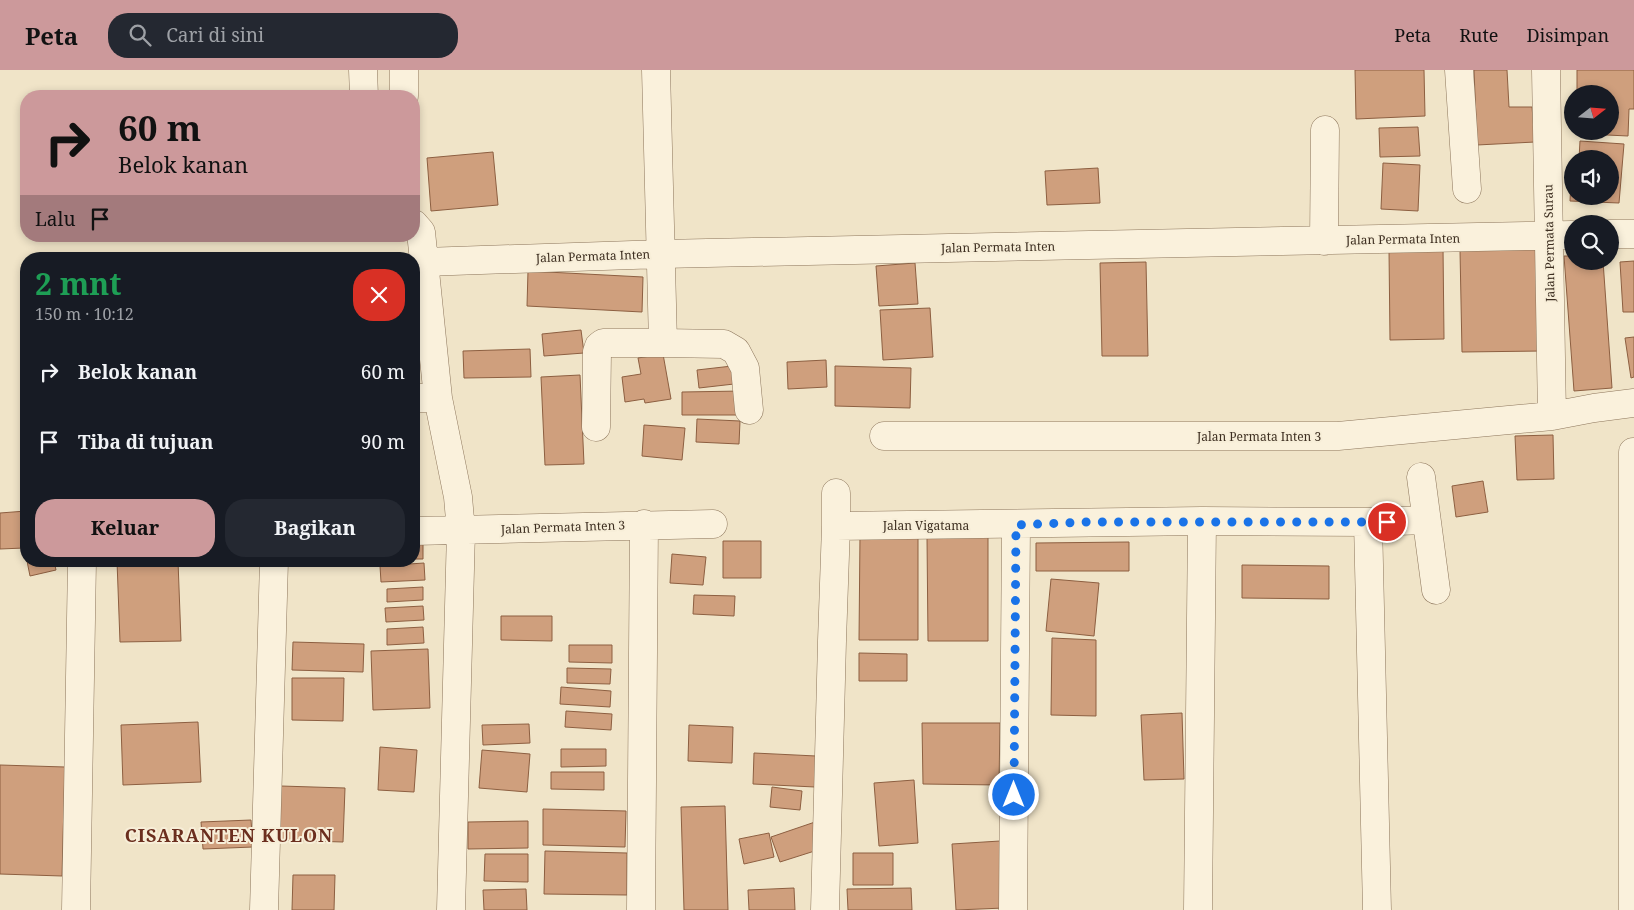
<!DOCTYPE html>
<html lang="id">
<head>
<meta charset="utf-8">
<style>
	:root { --surface:#171b24; --page:#242831; --text:#f1f3f6; --muted:#9ea1a6; --accent:#cc999b }
	body { margin:0; font-family:"Noto Serif",serif; background:var(--page); color:var(--text); height:100vh; display:flex; flex-direction:column; font-size:19px; white-space:nowrap }
	* { box-sizing:border-box; margin:0 }
	p { font-size:16px; color:var(--muted) }
	.icon { flex:none; width:28px; height:28px; fill:none; stroke:currentColor; stroke-width:2; stroke-linecap:round; stroke-linejoin:round }
	.map { position:relative; flex:1; overflow:hidden }
	.panel { position:absolute; left:20px; top:182px; width:400px; height:315px; display:flex; flex-direction:column; background:var(--surface); border-radius:20px; box-shadow:0 2px 8px #0003 }
	.panel>* { flex:none }
	.top-card { position:absolute; left:20px; top:20px; width:400px; height:152px; border-radius:20px; box-shadow:0 2px 8px #0003; background:#cc999b; color:#111; overflow:hidden }
	.needle { width:32px; rotate:73deg }
	.tools { position:absolute; left:1564px; top:15px; display:grid; gap:10px }
	.tools a { display:grid; place-items:center; width:55px; height:55px; border-radius:50%; background:var(--surface); box-shadow:0 2px 8px #0003; font-size:25px }
	.pin { position:absolute; display:grid; place-items:center; width:42px; height:42px; color:#fff; margin:-21px; border:2px solid #fff; border-radius:50%; box-shadow:0 1px 5px #0007 }
	.me { position:absolute; width:55px; margin:-28px; rotate:0deg; stroke-linejoin:round; filter:drop-shadow(0 0 4px #0008) }
	.turn { display:flex; align-items:center; gap:18px; height:105px; padding:0 15px; font-size:22px }
	.turn .icon { width:65px; height:65px; stroke-width:2.5 }
	.turn b { display:block; font-size:35px; line-height:42px }
	.then { display:flex; align-items:center; height:48px; padding:0 15px; background:#0003; gap:10px; font-size:19px }
	.round { display:grid; place-items:center; flex:none; width:52px; height:52px; border-radius:20px; background:var(--page) }
	.headline { display:flex; align-items:center; justify-content:space-between; height:85px; padding:0 15px }
	h1 { font-size:30px; font-weight:700; line-height:38px; color:#1e9e55 }
	.button { display:flex; gap:10px; margin-top:auto; padding:10px 15px }
	.button a { flex:1; height:58px; border-radius:20px; background:var(--accent); color:#111; font-size:20px; font-weight:700; line-height:58px; text-align:center }
	.button a+a { background:var(--page); color:var(--text) }
	ul { padding:0; list-style:none }
	li { display:flex; align-items:center; gap:15px; height:70px; padding:0 15px }
	li div { flex:1 }
	li b { display:block; font-size:19px }
	li em { font-style:normal }
	header { display:flex; align-items:center; gap:30px; box-sizing:border-box; height:70px; padding:0 25px; background:var(--accent); color:#111 }
	header strong { font-size:24px }
	nav { display:flex; gap:28px; margin-inline-start:auto; font-size:18px }
	.search { width:350px; height:45px; background:var(--page); display:flex; align-items:center; gap:12px; box-sizing:border-box; padding:0 18px; border-radius:20px; color:var(--muted); font-size:19px }
	.map>svg:first-child { display:block }
	.building { fill:#cf9f7d; stroke:#8d5f41 }
	.lines { fill:none; stroke-linecap:round; stroke-linejoin:round }
	.minor-casing { stroke:#8d765c; stroke-width:29 }
	.minor { stroke:#faf1dc; stroke-width:28 }
	.route { stroke:#1a73e8; stroke-width:9; stroke-dasharray:0 16.2 }
	.labels { text-anchor:middle; dominant-baseline:central; stroke-width:4; stroke-linejoin:round; paint-order:stroke }
	.street-label { font-size:12px; fill:#3d2e20; stroke:#f7eed8 }
	.district-label { font-size:18px; font-weight:bold; letter-spacing:1px; fill:#6b2e1e; stroke:#f7eed8 }
</style>
</head>
<body>
<header>
<strong>Peta</strong>
<div class="search"><svg class="icon" aria-label="search" viewBox="0 0 24 24"><circle cx="10" cy="10" r="6"/><path d="M15 15l6 6"/></svg>Cari di sini</div>
<nav><a>Peta</a><a>Rute</a><a>Disimpan</a></nav>
</header>
<div class="map">
<svg width="1634" height="840" viewBox="0 0 1634 840">
	<rect width="100%" height="100%" fill="#f0e4c8"/>
	<path class="building" d="M1355,0h69l1,46 -69,3z
		M1474,0h33l2,37h23l3,35 -58,3z
		M1577,0h57v39h-5l-1,27 -42,-2v-3h24v-37h-33z
		M1418,57l2,29 -40,1 -1,-29z
		M1580,71l44,3 -5,59 -49,-2 2,-41v36h38v-37h-31z
		M493,82l5,53 -67,6 -4,-53z
		M1383,93l37,2 -2,46 -37,-2z
		M1098,98l2,35 -53,2 -2,-34z
		M1443,176l1,93 -54,1 -1,-91z
		M1537,179l5,102 -80,1 -2,-102z
		M1564,186h8v5h31l9,127 -38,3z
		M1634,191v51h-11l-3,-50z
		M1146,192l2,94h-46l-2,-93z
		M915,193l3,41 -39,2 -3,-40z
		M528,201l115,6 -1,35 -115,-6z
		M930,238l3,49 -50,3 -3,-50z
		M581,260l3,23 -40,3 -2,-22z
		M1634,267v40l-3,1 -6,-40z
		M530,279l1,28 -67,1 -1,-27z
		M663,284l8,45 -26,4 -1,-4 -19,3 -3,-25 19,-3 -3,-16z
		M826,290l1,27 -39,2 -1,-27z
		M732,296l2,18 -35,4 -2,-18z
		M835,296l76,2 -1,40 -75,-2z
		M580,305l4,89 -39,1 -4,-88z
		M742,321v24h-60v-23z
		M697,349l43,2 -1,23 -43,-2z
		M644,355l41,3 -3,32 -40,-4z
		M1553,365l1,44 -37,1 -2,-44z
		M1483,411l5,31 -32,5 -4,-31z
		M26,441v45l-2,-8 -24,1v-36z
		M860,465h58v105h-59z
		M927,467h61v104h-60z
		M414,471h9v18h-9z
		M723,471h38v37h-38z
		M1129,472v29h-93v-28z
		M672,484l34,3 -3,28 -33,-2z
		M27,491h27l2,9 -26,6z
		M117,491h61l3,80 -61,1z
		M424,493l1,17 -44,2 -1,-16z
		M1242,495l87,1v33l-87,-1z
		M1051,509l48,4 -5,53 -48,-5z
		M423,517v13l-36,2v-13z
		M694,525l41,1 -1,20 -41,-2z
		M423,536l1,14 -38,2 -1,-14z
		M501,546h51v25l-51,-1z
		M423,557l1,16 -37,2v-16z
		M1052,568l44,2v76l-45,-1z
		M293,572l71,2 -1,28 -71,-2z
		M569,575h43v18l-43,-1z
		M428,579l2,59 -57,2 -2,-59z
		M859,583l48,1v27h-48z
		M567,598l44,1 -1,15 -43,-1z
		M292,608h52l-1,43 -51,-1z
		M561,617l50,4 -1,16 -50,-3z
		M566,641l46,3 -1,16 -46,-3z
		M1182,643l2,66 -40,1 -3,-65z
		M198,652l3,60 -78,3 -2,-60z
		M922,653h78l-1,62 -76,-1z
		M529,654l1,19 -47,2 -1,-20z
		M689,655l44,2 -1,36 -44,-2z
		M380,677l37,3 -3,42 -36,-2z
		M561,679h45v17l-45,1z
		M482,680l48,4 -3,38 -48,-4z
		M754,683l62,3 -1,31 -62,-3z
		M0,695l65,2 -3,109 -62,-2z
		M551,702h53v18l-53,-1z
		M914,710l4,63 -39,3 -5,-63z
		M281,716l64,2 -2,54 -64,-2z
		M772,717l30,4 -2,19 -30,-3z
		M725,736l3,104h-44l-3,-103z
		M543,739l83,2 -1,36 -82,-2z
		M251,750l2,27 -50,2 -2,-27z
		M528,751v27l-60,1v-27z
		M815,752l9,26 -44,14 -9,-25z
		M769,763l5,24 -30,7 -5,-25z
		M1000,771l4,67 -48,2 -4,-66z
		M545,781l82,2v42l-83,-1z
		M853,783h40v32h-40z
		M485,784h43v28l-44,-1z
		M293,805h42l-1,35h-42z
		M794,818l1,22h-46l-1,-20z
		M911,818l1,22h-64l-1,-21z
		M526,819l1,21h-43l-1,-20z"/>
	<g class="lines">
		<defs>
			<path id="minor" d="M363,0l1,26
				M404,0v26
				M656,0l7,273 61,1 12,7 9,17 4,42
				M1459,0l8,119
				M1546,0l6,346
				M414,154l7,8 17,166 20,99 3,34 -10,379
				M1610,164h24
				M1324,171l1,-111
				M424,192l238,-8 910,-19
				M414,328h24
				M596,357l1,-75 2,-6 4,-3h60
				M884,366h454l214,-20 42,-8 40,-5
				M1633,382v458
				M1421,407l15,113
				M1202,451l166,1 58,-2
				M1368,452l9,388
				M836,456l366,-5 -4,389
				M414,461l299,-7
				M76,840l6,-349
				M264,840l10,-349
				M641,840l3,-386
				M825,840l7,-269 4,-115v-33
				M1013,840l3,-385"/>
		</defs>
		<use href="#minor" class="minor-casing"/>
		<use href="#minor" class="minor"/>
	</g>
	<g class="lines">
		<path class="route" d="M1014,725l2,-270 71,-3h300"/>
	</g>
	<g class="labels">
		<g class="street-label">
			<text transform="translate(1403 169) rotate(-1)">Jalan Permata Inten</text>
			<text transform="translate(1549 173) rotate(-91)">Jalan Permata Surau</text>
			<text transform="translate(998 177) rotate(-1)">Jalan Permata Inten</text>
			<text transform="translate(593 186) rotate(-2)">Jalan Permata Inten</text>
			<text x="1259" y="366">Jalan Permata Inten 3</text>
			<text x="926" y="455">Jalan Vigatama</text>
			<text transform="translate(563 457) rotate(-2)">Jalan Permata Inten 3</text>
		</g>
		<g class="district-label">
			<text x="229" y="765">CISARANTEN KULON</text>
		</g>
	</g>
</svg>
<div class="tools">
<a><svg class="needle" viewBox="-14 -14 28 28"><path d="M0-13l5 13h-10z" fill="#e53935"/><path d="M0 13l5-13h-10z" fill="#9ea1a6"/></svg></a>
<a><svg class="icon" aria-label="sound" viewBox="0 0 24 24"><path d="M4 9h4l5-4v14l-5-4H4zM17 9q2 3 0 6"/></svg></a>
<a><svg class="icon" aria-label="search" viewBox="0 0 24 24"><circle cx="10" cy="10" r="6"/><path d="M15 15l6 6"/></svg></a>
</div>
<div class="pin" style="left:1387px;top:452px;background:#d93025"><svg class="icon" aria-label="arrive" viewBox="0 0 24 24"><path d="M6 21V4h12l-3 4 3 4H6"/></svg></div>
<svg class="me" style="left:1014px;top:725px" viewBox="-20 -20 40 40"><circle r="17" fill="#1a73e8" stroke="#fff" stroke-width="3"/><path d="M0-11L8 9 0 5-8 9z" fill="#fff"/></svg>
<div class="top-card">
<div class="turn"><svg class="icon" aria-label="right" viewBox="0 0 24 24"><path d="M7 20v-9h11M14 6l5 5-5 5"/></svg><div><b>60 m</b>Belok kanan</div></div>
<div class="then">Lalu<svg class="icon" aria-label="arrive" viewBox="0 0 24 24"><path d="M6 21V4h12l-3 4 3 4H6"/></svg></div>
</div>
<section class="panel">
<div class="headline"><div><h1>2 mnt</h1><p>150 m · 10:12</p></div><a class="round" style="background:#d93025;color:#fff"><svg class="icon" aria-label="close" viewBox="0 0 24 24"><path d="M6 6l12 12M18 6L6 18"/></svg></a></div>
<ul>
<li><svg class="icon" aria-label="right" viewBox="0 0 24 24"><path d="M7 20v-9h11M14 6l5 5-5 5"/></svg><div><b>Belok kanan</b></div><em>60 m</em></li>
<li><svg class="icon" aria-label="arrive" viewBox="0 0 24 24"><path d="M6 21V4h12l-3 4 3 4H6"/></svg><div><b>Tiba di tujuan</b></div><em>90 m</em></li>
</ul>
<div class="button"><a>Keluar</a><a>Bagikan</a></div>
</section>
</div>
</body>
</html>
